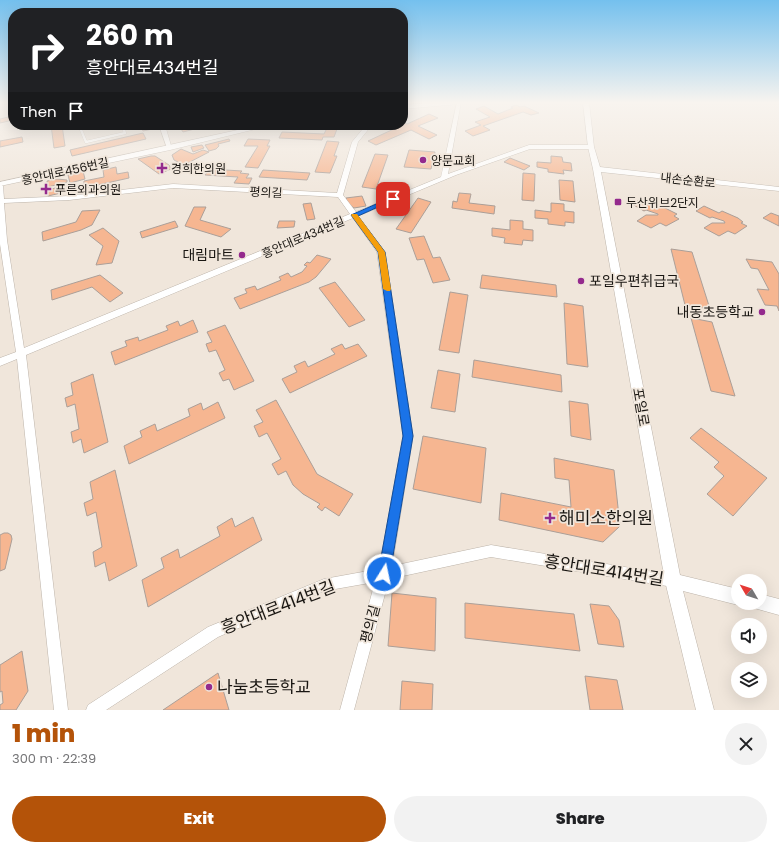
<!DOCTYPE html>
<html lang="en">
<head>
<meta charset="utf-8">
<style>
	:root { --surface:#fff; --page:#f2f2f2; --text:#202124; --muted:#757577; --accent:#b45309 }
	body { margin:0; font-family:Poppins,"Noto Sans KR",sans-serif; background:var(--page); color:var(--text); height:100vh; display:flex; flex-direction:column; font-size:15px; white-space:nowrap }
	* { box-sizing:border-box; margin:0 }
	p { font-size:13px; color:var(--muted) }
	.icon { flex:none; width:22px; height:22px; fill:none; stroke:currentColor; stroke-width:2; stroke-linecap:round; stroke-linejoin:round }
	.map { position:relative; height:710px; overflow:hidden }
	.details { display:flex; flex-direction:column; background:var(--surface); flex:1 }
	.details>* { flex:none }
	.banner { position:absolute; left:8px; top:8px; width:400px; height:122px; border-radius:16px; box-shadow:0 4px 16px #0002; background:#202124; color:#fff; overflow:hidden }
	.needle { width:26px; rotate:309deg }
	.controls { position:absolute; left:731px; top:574px; display:grid; gap:8px }
	.controls a { display:grid; place-items:center; width:36px; height:36px; border-radius:50%; background:var(--surface); box-shadow:0 4px 16px #0002; font-size:20px }
	.pin { position:absolute; display:grid; place-items:center; width:34px; height:34px; color:#fff; margin:-17px; border-radius:8px; box-shadow:0 2px 6px #0006 }
	.me { position:absolute; width:44px; margin:-22px; rotate:10deg; stroke-linejoin:round; filter:drop-shadow(0 0 3px #0008) }
	.turn { display:flex; align-items:center; gap:14px; height:84px; padding:0 12px; font-size:18px }
	.turn .icon { width:52px; height:52px; stroke-width:2.5 }
	.turn b { display:block; font-size:28px; line-height:34px }
	.then { display:flex; align-items:center; height:38px; padding:0 12px; background:#0003; gap:8px; font-size:15px }
	.round { display:grid; place-items:center; flex:none; width:42px; height:42px; border-radius:21px; background:var(--page) }
	.headline { display:flex; align-items:center; justify-content:space-between; height:68px; padding:0 12px }
	h1 { font-size:24px; font-weight:800; line-height:30px; color:var(--accent) }
	.cta { display:flex; gap:8px; margin-top:auto; padding:8px 12px }
	.cta a { flex:1; height:46px; border-radius:24px; background:var(--accent); color:#fff; font-size:16px; font-weight:800; line-height:46px; text-align:center }
	.cta a+a { background:var(--page); color:var(--text) }
	.map>svg:first-child { display:block }
	.building { fill:#f6b691; stroke:#ab9f98 }
	.lines { fill:none; stroke-linecap:round; stroke-linejoin:round }
	.service-casing { stroke:#bdb4aa; stroke-width:3 }
	.minor-casing { stroke:#bdb4aa; stroke-width:1 }
	.tertiary-casing { stroke:#bdb4aa; stroke-width:1 }
	.service { stroke:#fff; stroke-width:2.5 }
	.minor { fill:#fff; fill-rule:evenodd }
	.tertiary { fill:#fff; fill-rule:evenodd }
	.route { fill:#1a73e8; stroke:#114b97 }
	.slow { fill:#f59e0b }
	.poi-dot { fill:#942a8d; stroke:#f0e6db; stroke-width:1.5 }
	.labels { text-anchor:middle; dominant-baseline:central; stroke-width:3.5; stroke-linejoin:round; paint-order:stroke }
	.far-poi-label { font-size:12px; fill:#191612; stroke:#f0e6db; text-anchor:start }
	.far-street-label { font-size:12px; fill:#191612; stroke:#f0e6db }
	.poi-label { font-size:14px; fill:#191612; stroke:#f0e6db; text-anchor:end }
	.street-label { font-size:14px; fill:#191612; stroke:#f0e6db }
	.near-poi-label { font-size:17px; fill:#191612; stroke:#f0e6db; text-anchor:start }
	.near-street-label { font-size:17px; fill:#191612; stroke:#f0e6db }
</style>
</head>
<body>
<div class="map">
<svg width="779" height="710" viewBox="0 0 779 710">
	<rect width="100%" height="100%" fill="#f0e6db"/>
	<path class="building" d="M516,105l4,2 4,-1 15,7 -8,2 -8,-3 -40,14 7,4 -17,6 -8,-5 16,-6 -6,-3 15,-5 -14,-8 8,-3 14,8 15,-6 -2,-1z
		M429,114l9,4 -20,8 19,9 -8,4 -18,-9 -35,15 -8,-4 30,-14 -4,-2h9v-3l4,2z
		M13,116v4l-13,3v-4z
		M51,125h11l3,21 -11,2z
		M140,125h15l2,3 -14,3z
		M185,125h25l-27,7 -4,-6z
		M327,128l10,1 -3,8h-11l-1,3 -43,-2 3,-6 42,2z
		M143,133l3,6 -74,17 -2,-6z
		M22,137l1,5 -23,5v-6z
		M229,139l1,2 -12,3 1,2 -3,3 -7,2 -4,-6z
		M248,139l22,1 -3,6h3l-12,22 -13,-1 13,-21h-14z
		M327,141l12,1 -5,14h3l-7,17 -15,-1z
		M202,145l2,3 -11,4 -2,-5z
		M181,149l12,5 10,-4 6,2 -25,13 -10,-5 -2,-5z
		M409,150l26,2 -4,17 -27,-2z
		M375,154l13,1 -12,34 -14,-2z
		M151,156h4l14,9 2,4 -12,5 -21,-15z
		M551,156l11,1 1,5 8,1 1,8 -9,-1 1,4 -16,-2v-3l-11,-2v-5l14,1z
		M510,158l20,8 -6,4 -20,-8z
		M116,167l1,7 11,-2 1,6 -45,10v-7l20,-4 -1,-7z
		M210,169l32,2 -2,2 9,1 -3,4h6l-3,6 -15,-1 4,-6 -33,-2z
		M263,170l47,3 -3,7 -48,-3z
		M83,171l2,8 -15,4 -2,-8z
		M523,173l12,1 -1,27 -12,-1z
		M57,179l10,1v2l-19,5 -1,-6z
		M559,180l14,1 2,21 -15,-2z
		M64,186l1,6 -17,4 -1,-6z
		M459,193l12,1 -2,9 26,3 -1,8 -42,-6 1,-7 4,1z
		M362,196l4,10 -12,2 -6,-4 -2,-6z
		M418,198l13,4 -20,31 -15,-4z
		M641,199l13,7 3,-2 20,10 -3,2 5,3 -13,7 -6,-3 -9,5 -14,-7 9,-6h12v-1l-12,-4 -2,1 -12,-7z
		M311,203l4,16 -8,1 -4,-16z
		M551,203l13,1v7l10,1v11l-9,-1v4l-17,-2v-5l-13,-1v-8l16,2z
		M704,206l15,7 3,-2 16,7 5,4 -2,1 6,3 -12,8 -7,-3 -9,5 -15,-8 8,-5h13l-1,-2 -12,-4 -2,1 -14,-7z
		M194,207h12l-6,13 31,9 -10,8 -36,-11z
		M100,210l-8,15 -11,5 -38,11 -1,-9 34,-10 6,-11z
		M771,213l8,3v10l-16,-8z
		M510,220l13,1v8l10,1v11l-10,-1 -1,5 -18,-2 1,-5 -13,-2v-8l18,2z
		M175,221l3,6 -36,11 -2,-6z
		M279,221h16l-1,6 -17,1z
		M103,228l16,13 -7,22 -16,2 7,-19 -14,-11z
		M424,236l9,22 7,-1 10,23 -17,3 -9,-24 -7,1 -8,-22z
		M671,249l21,3 18,57 -25,-4z
		M317,255l14,4 -15,18 -7,5 -69,27 -6,-11 13,-5 -2,-4 10,-3 2,4 24,-10 -2,-3 9,-4 3,4 11,-5 5,-6 -3,-1 3,-3 3,1z
		M746,259l26,3 7,12v37l-2,-5 -12,-1 -8,-16 12,1 -11,-21 -7,-1z
		M100,275l23,18 -13,9 -18,-15 -40,13 -1,-10z
		M482,275l74,10 1,12 -77,-9z
		M335,282l30,38 -16,7 -30,-39z
		M450,292l18,3 -9,58 -20,-3z
		M564,303l19,3 5,61 -21,-3z
		M691,318l21,4 23,74 -24,-5z
		M193,320l5,12 -83,33 -4,-13 16,-6 -2,-5 13,-4 1,4 29,-11 -2,-4 12,-5 2,5z
		M225,325l29,56 -20,9 -5,-11 -6,2 -4,-8 6,-3 -9,-20 -7,2 -3,-8 6,-2 -5,-10z
		M342,344l3,5 13,-5 9,12 -77,37 -8,-14 15,-7 -3,-6 11,-5 3,6 27,-13 -4,-5z
		M474,360l87,15 1,17 -90,-15z
		M438,370l22,4 -5,38 -24,-4z
		M93,374l15,68 -24,11 -3,-14 -8,4 -2,-11 8,-3 -4,-25 -8,3 -2,-9 8,-3 -2,-12z
		M276,400l41,74 36,20 -14,22 -14,-9 -3,4 -5,-4 3,-3 -17,-10 -10,-9 -7,-14 -8,4 -6,-11 9,-5 -14,-26 -8,4 -5,-11 9,-4 -7,-12z
		M569,401l19,3 3,36 -20,-4z
		M218,402l7,16 -96,46 -5,-18 18,-9 -2,-6 15,-7 2,7 33,-15 -2,-7 13,-6 2,7z
		M701,428l66,50 -34,38 -26,-22 17,-18 -10,-9 5,-5 -29,-24z
		M423,436l63,12 -5,55 -68,-14z
		M554,458l60,12 6,56 -17,16 -104,-22 2,-27 70,14 -2,-27 -14,-2z
		M115,470l22,96 -28,15 -4,-19 -10,5 -2,-15 9,-5 -6,-35 -9,4 -3,-13 9,-4 -3,-17z
		M253,517l9,23 -114,67 -6,-27 22,-12 -3,-10 17,-9 2,9 40,-22 -3,-9 15,-9 3,9z
		M4,533h4l3,2 1,4 -7,30 -5,2v-36z
		M392,593l44,5 -1,53 -47,-5z
		M465,603l109,11 6,37 -115,-13z
		M590,604l19,2 10,14 5,27 -26,-3z
		M22,651l6,40 -12,19h-16v-5l3,-2 -1,-12 -2,1v-27z
		M218,673l11,37h-66z
		M585,676l32,4 6,30h-33z
		M402,681l31,3 -1,26h-32z"/>
	<g class="lines">
		<defs>
			<path id="service" d="M79,125l7,17 39,-9 -3,-8"/>
			<path id="minor" d="M457,102h4l-13,72 81,-29h62l3,2 -3,2h-61l-74,26 -98,41 27,36 28,184 -21,130 99,-21 182,30 5,1 1,5 -1,5 -5,1 -182,-30 -102,22 -35,131h-14l35,-128 -51,9 -106,46 -112,73h-20l2,-5 120,-78 116,-48 55,-10 24,-133 -26,-184 -24,-34 -327,137 42,355h-14l-37,-351 -17,7v-8l16,-6 -16,-108v-60l3,2 1,13 65,-3 104,-12 164,9 15,-51 14,-17h6l-14,17 -15,53 13,17 85,-35zM173,188l165,9 12,17 -326,134 -17,-108 -3,-37 65,-3z
				M159,125h6l7,24 -5,-1z"/>
			<path id="tertiary" d="M444,102h18l-3,2 -56,5v-4z
				M583,102h6l5,45 6,20 179,20v4l-178,-19 79,403 58,14v14h5l-5,2 -55,-14 31,119h-18l-31,-129 -72,-412 -5,-22z
				M261,125h11l-102,25 -170,36v-4z
				M760,594l19,5v16l-25,-7 -2,-5h8z"/>
		</defs>
		<use href="#service" class="service-casing"/>
		<use href="#minor" class="minor-casing"/>
		<use href="#tertiary" class="tertiary-casing"/>
		<use href="#service" class="service"/>
		<use href="#minor" class="minor"/>
		<use href="#tertiary" class="tertiary"/>
	</g>
	<linearGradient id="sky" x2="0" y2="1"><stop stop-color="#74c0ee"/><stop offset="0.51" stop-color="#f8f4ef"/><stop offset="1" stop-color="#f8f4ef" stop-opacity="0"/></linearGradient>
	<rect width="779" height="201" fill="url(#sky)"/>
	<path class="route" d="M390,198l6,1 -38,17 27,36 28,184 -23,138 -2,5 -4,2 -5,-2 -1,-5 25,-138 -25,-184 -27,-37z"/>
	<path class="slow" d="M352,214h5l28,38 6,37 -1,2h-3l-4,-2 -5,-37 -27,-37z"/>
	<g class="poi-dot">
		<circle cx="423" cy="160" r="4"/>
		<path d="M160 162h4v4h4v4h-4v4h-4v-4h-4v-4h4z"/>
		<path d="M44 183h4v4h4v4h-4v4h-4v-4h-4v-4h4z"/>
		<rect x="614" y="198" width="8" height="8" rx="2"/>
		<circle cx="242" cy="255" r="4"/>
		<circle cx="581" cy="281" r="4"/>
		<circle cx="762" cy="312" r="4"/>
		<path d="M548 512h4v4h4v4h-4v4h-4v-4h-4v-4h4z"/>
		<circle cx="209" cy="687" r="4"/>
	</g>
	<g class="labels">
		<g class="far-poi-label">
			<text x="431" y="160">양문교회</text>
			<text x="171" y="168">경희한의원</text>
			<text x="55" y="189">푸른외과의원</text>
			<text x="626" y="202">두산위브2단지</text>
		</g>
		<g class="far-street-label">
			<text transform="translate(65 171) rotate(-12)">흥안대로456번길</text>
			<text transform="translate(688 180) rotate(6)">내손순환로</text>
			<text transform="translate(266 192) rotate(3)">평의길</text>
			<text transform="translate(303 237) rotate(-23)">흥안대로434번길</text>
		</g>
		<g class="poi-label">
			<text x="234" y="255">대림마트</text>
			<text x="589" y="281" text-anchor="start">포일우편취급국</text>
			<text x="754" y="312">내동초등학교</text>
		</g>
		<g class="street-label">
			<text transform="translate(641 407) rotate(80)">포일로</text>
			<text transform="translate(370 624) rotate(-75)">평의길</text>
		</g>
		<g class="near-poi-label">
			<text x="559" y="518">해미소한의원</text>
			<text x="217" y="687">나눔초등학교</text>
		</g>
		<g class="near-street-label">
			<text transform="translate(604 570) rotate(9)">흥안대로414번길</text>
			<text transform="translate(278 607) rotate(-21)">흥안대로414번길</text>
		</g>
	</g>
</svg>
<div class="controls">
<a><svg class="needle" viewBox="-14 -14 28 28"><path d="M0-13l5 13h-10z" fill="#e53935"/><path d="M0 13l5-13h-10z" fill="#757577"/></svg></a>
<a><svg class="icon" aria-label="sound" viewBox="0 0 24 24"><path d="M4 9h4l5-4v14l-5-4H4zM17 9q2 3 0 6"/></svg></a>
<a><svg class="icon" aria-label="layers" viewBox="0 0 24 24"><path d="M12 4l9 5-9 5-9-5zM3 14l9 5 9-5"/></svg></a>
</div>
<div class="pin" style="left:393px;top:199px;background:#d93025"><svg class="icon" aria-label="arrive" viewBox="0 0 24 24"><path d="M6 21V4h12l-3 4 3 4H6"/></svg></div>
<svg class="me" style="left:384px;top:574px" viewBox="-20 -20 40 40"><circle r="17" fill="#1a73e8" stroke="#fff" stroke-width="3"/><path d="M0-11L8 9 0 5-8 9z" fill="#fff"/></svg>
<div class="banner">
<div class="turn"><svg class="icon" aria-label="right" viewBox="0 0 24 24"><path d="M7 20v-9h11M14 6l5 5-5 5"/></svg><div><b>260 m</b>흥안대로434번길</div></div>
<div class="then">Then<svg class="icon" aria-label="arrive" viewBox="0 0 24 24"><path d="M6 21V4h12l-3 4 3 4H6"/></svg></div>
</div>
</div>
<section class="details">
<div class="headline"><div><h1>1 min</h1><p>300 m · 22:39</p></div><a class="round"><svg class="icon" aria-label="close" viewBox="0 0 24 24"><path d="M6 6l12 12M18 6L6 18"/></svg></a></div>
<div class="cta"><a>Exit</a><a>Share</a></div>
</section>
</body>
</html>
